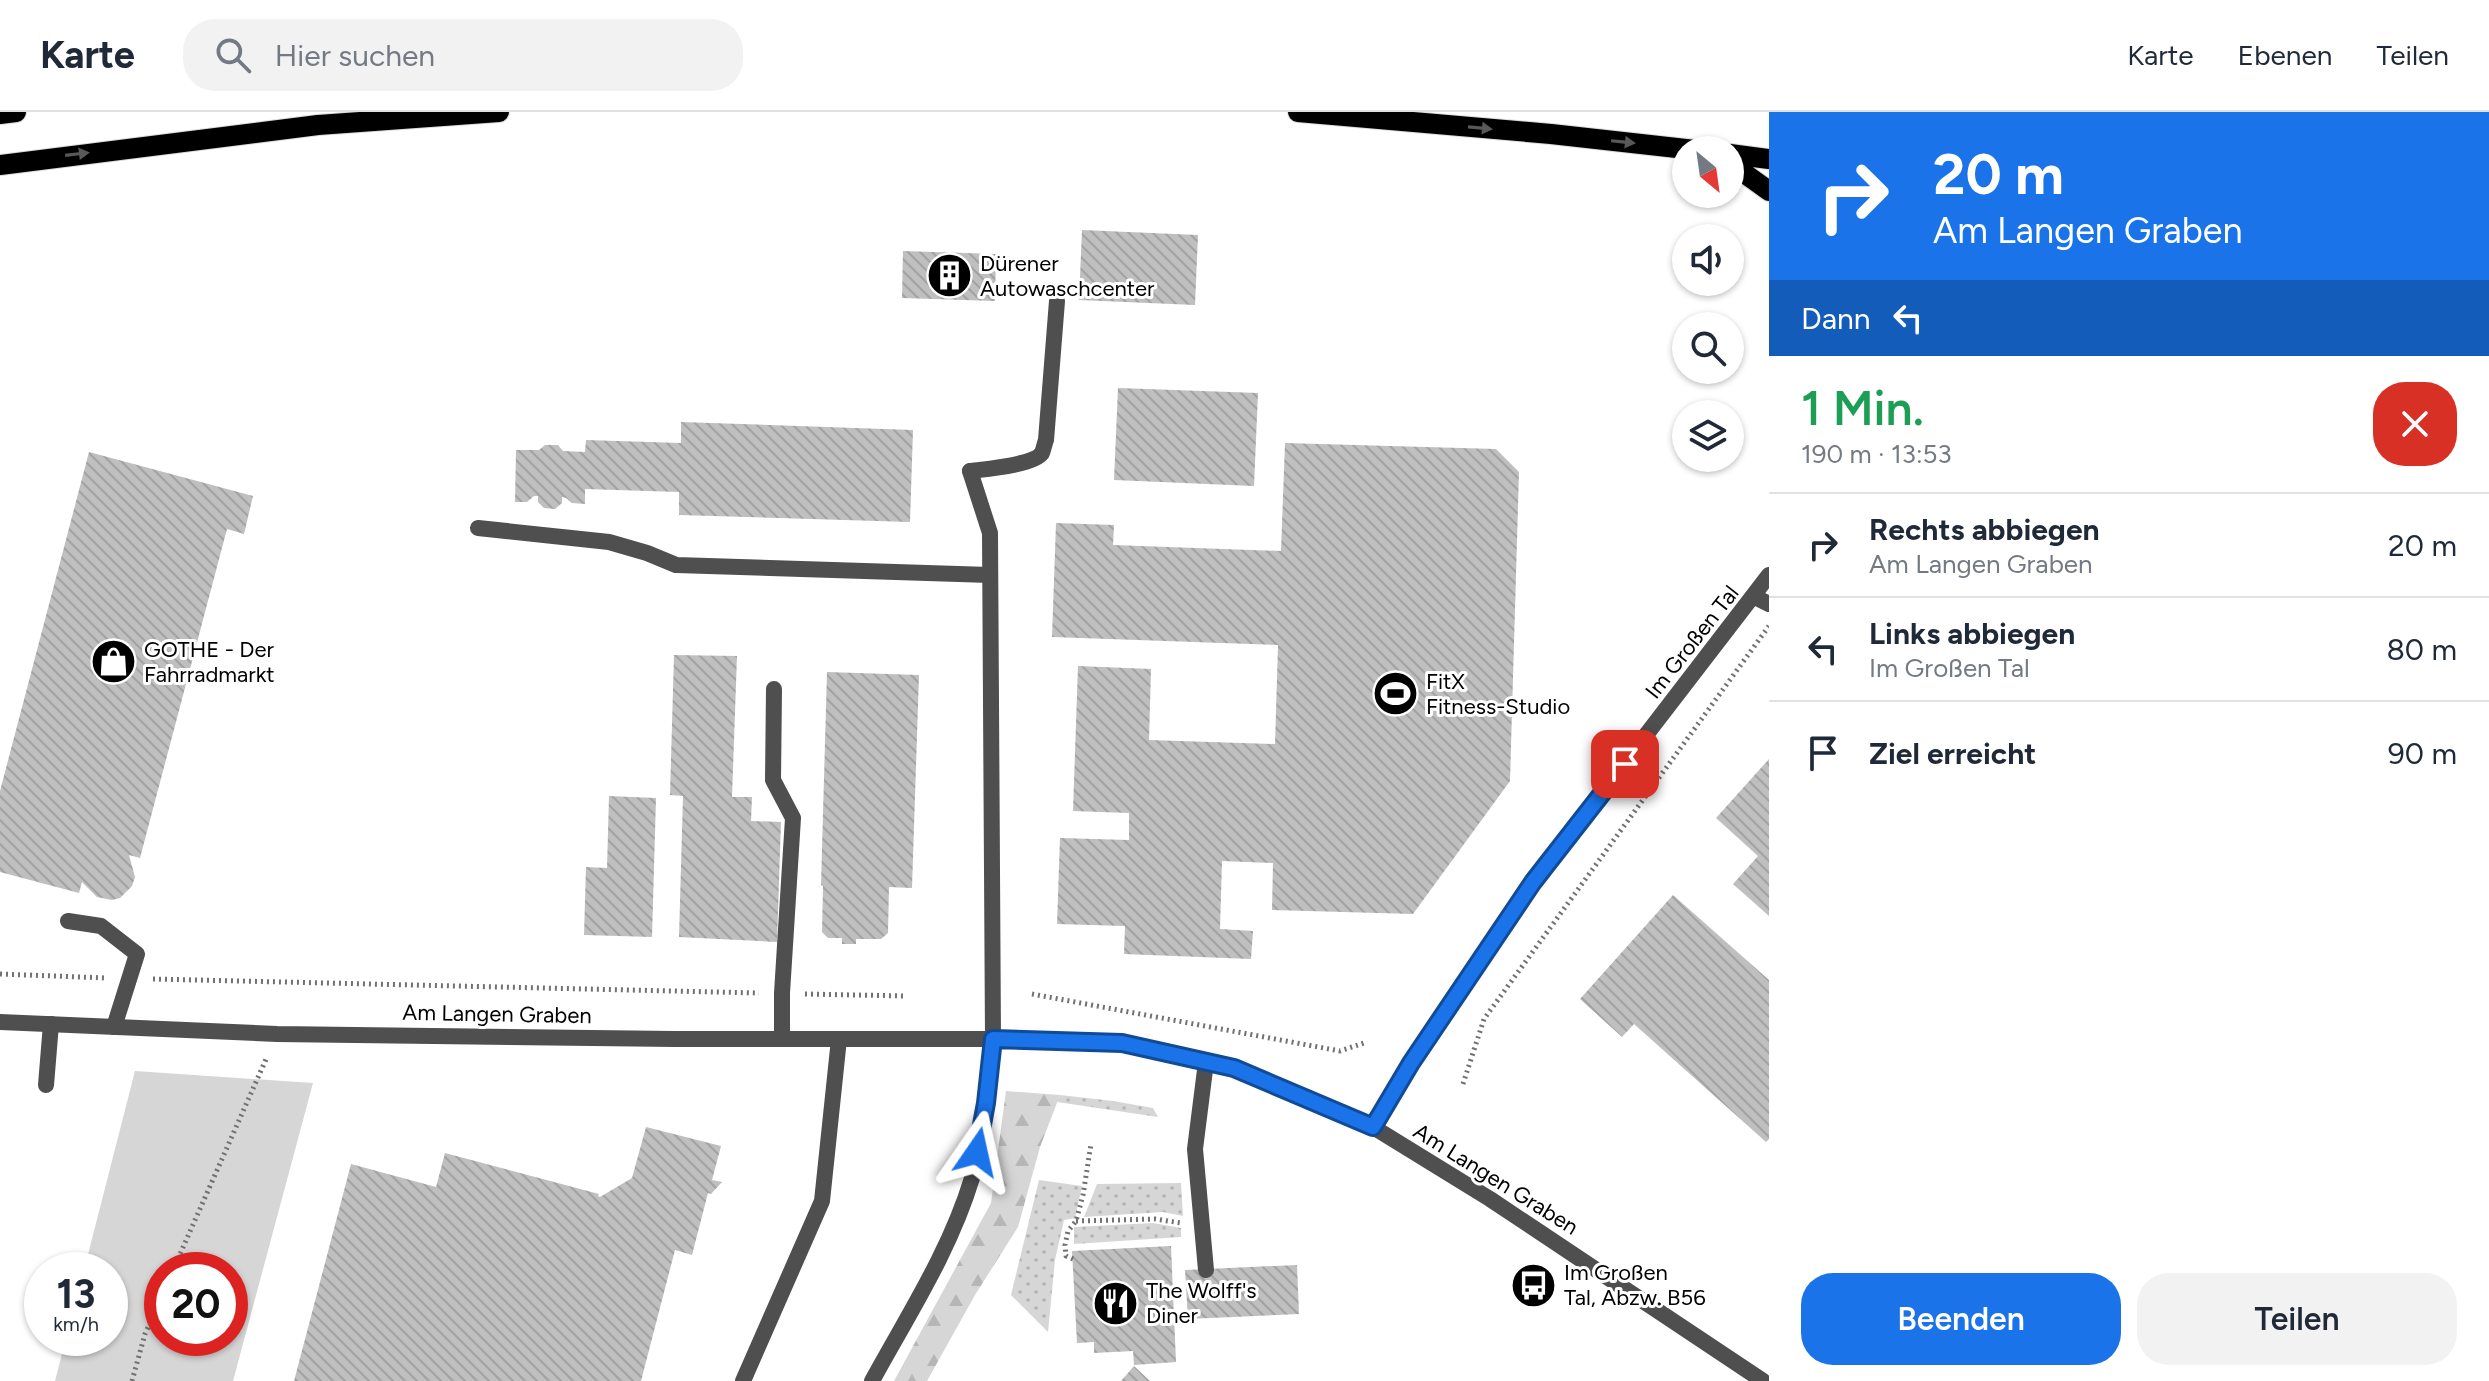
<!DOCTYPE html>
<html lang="de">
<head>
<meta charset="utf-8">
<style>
	:root { --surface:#fff; --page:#f2f2f3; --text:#1f2937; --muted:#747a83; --line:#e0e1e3; --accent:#1a73e8 }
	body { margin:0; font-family:Figtree,sans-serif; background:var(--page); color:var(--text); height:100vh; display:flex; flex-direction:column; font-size:30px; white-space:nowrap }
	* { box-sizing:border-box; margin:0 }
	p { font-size:26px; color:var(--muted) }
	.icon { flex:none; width:44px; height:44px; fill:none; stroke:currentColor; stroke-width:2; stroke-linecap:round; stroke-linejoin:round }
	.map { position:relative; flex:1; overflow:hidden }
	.sheet { display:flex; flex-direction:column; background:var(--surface); width:720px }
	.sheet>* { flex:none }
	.top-card { background:#1a73e8; color:#fff; overflow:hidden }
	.needle { width:52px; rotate:151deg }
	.buttons { position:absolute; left:1672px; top:24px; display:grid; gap:16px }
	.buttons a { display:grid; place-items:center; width:72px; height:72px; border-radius:50%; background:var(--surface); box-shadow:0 2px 6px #0004; font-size:40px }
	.speed { position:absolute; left:24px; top:1140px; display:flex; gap:16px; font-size:40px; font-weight:700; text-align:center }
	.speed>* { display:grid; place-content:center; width:104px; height:104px; border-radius:50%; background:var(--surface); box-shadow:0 2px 6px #0004; line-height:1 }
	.speed small { font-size:20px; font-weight:400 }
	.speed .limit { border:12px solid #d22; background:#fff; color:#111 }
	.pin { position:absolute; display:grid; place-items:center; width:68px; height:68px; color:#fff; margin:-34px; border-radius:16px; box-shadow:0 4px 12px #0006 }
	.me { position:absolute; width:88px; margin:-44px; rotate:11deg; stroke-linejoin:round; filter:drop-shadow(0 0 6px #0008) }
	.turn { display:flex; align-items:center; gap:28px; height:168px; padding:0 32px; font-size:36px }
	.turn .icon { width:104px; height:104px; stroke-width:2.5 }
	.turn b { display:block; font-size:56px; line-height:68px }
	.then { display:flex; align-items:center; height:76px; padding:0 32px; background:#0003; gap:16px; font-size:30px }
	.round { display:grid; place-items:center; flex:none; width:84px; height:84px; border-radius:32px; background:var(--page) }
	.summary { display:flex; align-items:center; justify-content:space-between; height:136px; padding:0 32px }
	h1 { font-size:48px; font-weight:600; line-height:60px; color:#1e9e55 }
	.cta { display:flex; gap:16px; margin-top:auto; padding:16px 32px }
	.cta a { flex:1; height:92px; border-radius:32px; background:var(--accent); color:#fff; font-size:32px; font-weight:600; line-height:92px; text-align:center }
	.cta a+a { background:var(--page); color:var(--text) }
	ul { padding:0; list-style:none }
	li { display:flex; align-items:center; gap:24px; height:104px; padding:0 32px; border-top:2px solid var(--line) }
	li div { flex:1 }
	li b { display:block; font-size:30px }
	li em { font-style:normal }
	header { display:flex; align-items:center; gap:48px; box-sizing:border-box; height:112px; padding:0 40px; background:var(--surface); border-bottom:2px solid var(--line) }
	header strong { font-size:38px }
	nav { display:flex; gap:44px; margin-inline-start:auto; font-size:28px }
	.search { width:560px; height:72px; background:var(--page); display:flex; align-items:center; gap:20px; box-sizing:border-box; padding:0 28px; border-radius:32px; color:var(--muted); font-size:30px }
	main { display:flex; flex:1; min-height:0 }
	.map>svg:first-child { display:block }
	.grass { fill:url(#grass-dots) }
	.forest { fill:url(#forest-firs) }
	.park { fill:#d6d6d6; fill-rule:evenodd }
	.building { fill:url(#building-back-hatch) }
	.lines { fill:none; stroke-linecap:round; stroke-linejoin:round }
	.primary-casing { stroke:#dbdbdb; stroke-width:22 }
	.path { stroke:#717171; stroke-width:5; stroke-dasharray:2 4; stroke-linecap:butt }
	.service { stroke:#4f4f4f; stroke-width:16 }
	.minor { stroke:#4f4f4f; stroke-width:16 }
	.primary { stroke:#000; stroke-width:20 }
	.oneway { fill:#595959 }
	.route-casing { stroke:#114b97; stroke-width:20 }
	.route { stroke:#1a73e8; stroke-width:14 }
	.labels { text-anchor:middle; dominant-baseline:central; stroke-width:6; stroke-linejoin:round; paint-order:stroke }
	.poi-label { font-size:22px; fill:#000; stroke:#fff; text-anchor:start }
	.street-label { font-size:22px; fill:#000; stroke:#fff }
</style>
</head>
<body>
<header>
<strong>Karte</strong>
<div class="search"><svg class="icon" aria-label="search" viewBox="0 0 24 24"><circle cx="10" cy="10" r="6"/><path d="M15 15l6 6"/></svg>Hier suchen</div>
<nav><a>Karte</a><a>Ebenen</a><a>Teilen</a></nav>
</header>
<main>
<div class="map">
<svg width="1769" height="1269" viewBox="0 0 1769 1269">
	<defs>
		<pattern id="grass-dots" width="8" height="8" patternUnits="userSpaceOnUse" patternTransform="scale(2)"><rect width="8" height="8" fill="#d6d6d6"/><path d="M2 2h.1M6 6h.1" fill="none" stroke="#b6b6b6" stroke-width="1.8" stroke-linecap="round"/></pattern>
		<pattern id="forest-firs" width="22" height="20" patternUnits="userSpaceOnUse" patternTransform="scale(2)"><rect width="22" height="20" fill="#d6d6d6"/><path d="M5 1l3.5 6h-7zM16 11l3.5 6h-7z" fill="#b6b6b6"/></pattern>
		<pattern id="building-back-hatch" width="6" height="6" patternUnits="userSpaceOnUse" patternTransform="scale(2)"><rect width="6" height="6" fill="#bfbfbf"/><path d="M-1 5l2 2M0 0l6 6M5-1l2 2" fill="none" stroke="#a2a2a2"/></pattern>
	</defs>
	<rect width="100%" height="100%" fill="#fff"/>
	<path class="grass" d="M1060,983l53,6 40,7 5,9 -101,-15z
		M1039,1068l43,6 -7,32 -11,2 -9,40 -7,72 -37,-37z
		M1181,1071l2,33 -20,-4 -79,5 13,-33z
		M1153,1111l28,5v9l-107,7v-17z"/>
	<path class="forest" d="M1006,979l54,4 -20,52 -22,80 -43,68 -48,86h-33l97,-178z"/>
	<path class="park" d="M135,959l178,12 -80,298h-178l11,-43h44v-68h-26zM162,1158h68v68h-68z"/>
	<path class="building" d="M1082,118l116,5 -3,70 -116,-5z
		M903,139l93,3 -1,47 -93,-3z
		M1118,276l140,5 -4,93 -140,-6z
		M681,310l232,8 -3,92 -231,-7v-23l-94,-3v15l-13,-1 -6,-5 -4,-1v6l-7,6 -11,-1 -6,-6v-6h-4l-7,6h-12l1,-52h23l6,-5h13l5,6 22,1 1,-12 95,3z
		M1285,331l211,6 23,23 -9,309 -97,133 -141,-4 1,-47 -51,-2 -2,68 33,2 -2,28 -127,-5 1,-28 -68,-2 3,-86 69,2v-27l-56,-2 5,-145 73,3 -2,71 126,4 3,-99 -226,-8 4,-114 58,2 -1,20 168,6z
		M89,340l164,44 -9,38 -17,-5 -87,329 -11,-3 6,22 -3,9 -12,12 -8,2 -15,-3 -15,-15 -3,11 -79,-21v-81z
		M674,543l63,1 -5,141h20l-1,24 30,1 -4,120 -98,-5 4,-141 -13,-1z
		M827,560l92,3 -7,213 -23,-1 -1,46 -7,6h-25v5h-14v-6h-14l-6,-6 1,-46 -2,-1z
		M1769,647v157l-36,-32 25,-28 -42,-38z
		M609,684l47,2 -4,139 -68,-2 2,-68 21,1z
		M1673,783l96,85v159l-3,3 -132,-118 -12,13 -42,-38z
		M646,1015l75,19 -9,34 10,2 -11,12 -3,-1 -16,62 -17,-5 -34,131h-347l57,-217 85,23 9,-34 154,41 -1,2 2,1 32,-19z
		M1171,1134l5,116 -42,3 -1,-14 -39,2v-11l-17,1 -5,-92z
		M1297,1153l2,49 -111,5 -3,-49z
		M1134,1254l16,15h-29z"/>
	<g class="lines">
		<defs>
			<path id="primary" d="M1298,0l253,22 144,16
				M0,2l16,-2
				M1730,42l39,5
				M1730,51l39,28
				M0,53l318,-40 181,-13"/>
		</defs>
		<use href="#primary" class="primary-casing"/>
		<path class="path" d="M0,862l107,4
			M153,867l606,14
			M805,882l99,2
			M1032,882l308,57 27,-9
			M1463,972l21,-65 285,-393
			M1076,1109l79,-2 26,4
			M1073,1147l-7,-3 -1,-11 3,-14 8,-10 7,-26 8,-51
			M173,1158l94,-213
			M132,1269l13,-47 17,-38"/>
		<path class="service" d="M970,359c15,-2 64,-6 72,-18 1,-2 3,-11 4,-13l11,-139
			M478,416l131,14 38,11 29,12 314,10
			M1755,485l14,7
			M774,577l-1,91 20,38 -11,175v46
			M68,809l33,5 36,28 -23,73
			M1206,950l-11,87 11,121
			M46,973l5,-61
			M743,1269l79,-180 17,-162
			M872,1269c36,-66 78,-130 100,-203 13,-45 16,-93 21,-139"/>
		<path class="minor" d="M970,359l20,62 3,506
			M0,910l277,12 398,5h318l129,4 112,25 139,59 117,72 273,182
			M1373,1015l38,-64 122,-181 236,-307"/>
		<use href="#primary" class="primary"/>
	</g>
	<defs><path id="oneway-solid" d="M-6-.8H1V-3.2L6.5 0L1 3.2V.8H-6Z" transform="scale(2)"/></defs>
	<g class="oneway">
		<use href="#oneway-solid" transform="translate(1480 16) rotate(5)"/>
		<use href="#oneway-solid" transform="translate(1623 30) rotate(6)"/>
		<use href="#oneway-solid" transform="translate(77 42) rotate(-7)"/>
	</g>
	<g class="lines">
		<defs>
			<path id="route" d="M977,1040l9,-49 7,-64 129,4 112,25 139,59 38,-64 122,-181 92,-118"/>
		</defs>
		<use href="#route" class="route-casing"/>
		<use href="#route" class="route"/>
	</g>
	<defs>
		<symbol id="building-disc" viewBox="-11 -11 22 22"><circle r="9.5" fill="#000" stroke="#fff"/><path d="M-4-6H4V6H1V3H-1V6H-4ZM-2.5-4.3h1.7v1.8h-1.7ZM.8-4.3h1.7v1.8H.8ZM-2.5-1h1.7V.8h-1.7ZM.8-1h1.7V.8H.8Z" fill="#fff"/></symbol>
		<symbol id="shop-disc" viewBox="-11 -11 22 22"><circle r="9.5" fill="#000" stroke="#fff"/><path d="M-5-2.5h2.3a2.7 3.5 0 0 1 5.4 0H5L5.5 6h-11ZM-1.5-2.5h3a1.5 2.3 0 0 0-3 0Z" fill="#fff"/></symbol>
		<symbol id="stadium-disc" viewBox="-11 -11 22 22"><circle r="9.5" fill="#000" stroke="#fff"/><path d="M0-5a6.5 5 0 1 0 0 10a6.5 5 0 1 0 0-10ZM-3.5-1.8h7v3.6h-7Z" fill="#fff"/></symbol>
		<symbol id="bus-disc" viewBox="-11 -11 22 22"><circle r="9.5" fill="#000" stroke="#fff"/><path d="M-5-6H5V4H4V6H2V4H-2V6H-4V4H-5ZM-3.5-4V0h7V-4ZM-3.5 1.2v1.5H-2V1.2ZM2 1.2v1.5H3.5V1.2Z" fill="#fff"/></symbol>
		<symbol id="restaurant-disc" viewBox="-11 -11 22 22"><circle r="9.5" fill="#000" stroke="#fff"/><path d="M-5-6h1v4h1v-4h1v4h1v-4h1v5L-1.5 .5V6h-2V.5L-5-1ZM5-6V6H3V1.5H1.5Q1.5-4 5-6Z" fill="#fff"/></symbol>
	</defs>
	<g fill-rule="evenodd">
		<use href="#building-disc" x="924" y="138" width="51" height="51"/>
		<use href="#shop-disc" x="88" y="524" width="51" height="51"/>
		<use href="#stadium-disc" x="1370" y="556" width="51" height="51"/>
		<use href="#bus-disc" x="1508" y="1148" width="51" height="51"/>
		<use href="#restaurant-disc" x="1090" y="1166" width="51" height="51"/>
	</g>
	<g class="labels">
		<g class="poi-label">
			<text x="980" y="151">Dürener<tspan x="980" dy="25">Autowaschcenter</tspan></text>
			<text x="144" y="537">GOTHE - Der<tspan x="144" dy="25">Fahrradmarkt</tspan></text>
			<text x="1426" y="569">FitX<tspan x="1426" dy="25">Fitness-Studio</tspan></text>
			<text x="1564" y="1160">Im Großen<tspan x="1564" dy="25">Tal, Abzw. B56</tspan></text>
			<text x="1146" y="1178">The Wolff's<tspan x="1146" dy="25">Diner</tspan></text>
		</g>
		<g class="street-label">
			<text transform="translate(1692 530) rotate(-52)">Im Großen Tal</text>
			<text transform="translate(497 902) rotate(1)">Am Langen Graben</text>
			<text transform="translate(1496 1067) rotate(32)">Am Langen Graben</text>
		</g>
	</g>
</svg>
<div class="buttons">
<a><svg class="needle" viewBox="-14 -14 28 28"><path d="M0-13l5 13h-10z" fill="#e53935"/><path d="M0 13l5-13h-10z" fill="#747a83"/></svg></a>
<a><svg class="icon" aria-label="sound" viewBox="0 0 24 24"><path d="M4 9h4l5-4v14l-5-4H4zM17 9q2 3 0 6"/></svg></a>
<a><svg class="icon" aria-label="search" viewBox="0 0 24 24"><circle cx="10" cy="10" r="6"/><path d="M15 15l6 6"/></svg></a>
<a><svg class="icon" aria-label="layers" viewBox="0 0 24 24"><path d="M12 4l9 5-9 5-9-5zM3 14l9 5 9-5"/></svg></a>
</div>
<div class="speed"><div>13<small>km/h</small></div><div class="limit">20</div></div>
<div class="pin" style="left:1625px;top:652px;background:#d93025"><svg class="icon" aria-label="arrive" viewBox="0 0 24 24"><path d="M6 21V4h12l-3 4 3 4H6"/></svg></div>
<svg class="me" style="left:977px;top:1040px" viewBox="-20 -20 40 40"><path d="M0-17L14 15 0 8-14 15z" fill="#1a73e8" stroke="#fff" stroke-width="4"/></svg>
</div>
<section class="sheet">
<div class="top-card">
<div class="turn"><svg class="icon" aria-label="right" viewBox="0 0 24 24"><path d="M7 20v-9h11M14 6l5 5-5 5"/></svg><div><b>20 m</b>Am Langen Graben</div></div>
<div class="then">Dann<svg class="icon" aria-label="left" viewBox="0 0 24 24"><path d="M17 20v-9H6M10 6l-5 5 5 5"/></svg></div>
</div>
<div class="summary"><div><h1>1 Min.</h1><p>190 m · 13:53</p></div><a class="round" style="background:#d93025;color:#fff"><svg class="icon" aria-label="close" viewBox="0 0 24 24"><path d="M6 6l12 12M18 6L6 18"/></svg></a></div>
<ul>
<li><svg class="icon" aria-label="right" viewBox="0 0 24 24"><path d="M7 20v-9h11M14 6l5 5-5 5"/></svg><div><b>Rechts abbiegen</b><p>Am Langen Graben</p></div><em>20 m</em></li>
<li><svg class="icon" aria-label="left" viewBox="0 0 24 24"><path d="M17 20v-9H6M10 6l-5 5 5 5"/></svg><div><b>Links abbiegen</b><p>Im Großen Tal</p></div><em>80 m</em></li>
<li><svg class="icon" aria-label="arrive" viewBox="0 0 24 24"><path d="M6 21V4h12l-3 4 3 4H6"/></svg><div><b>Ziel erreicht</b></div><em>90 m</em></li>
</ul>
<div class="cta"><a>Beenden</a><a>Teilen</a></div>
</section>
</main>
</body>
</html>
